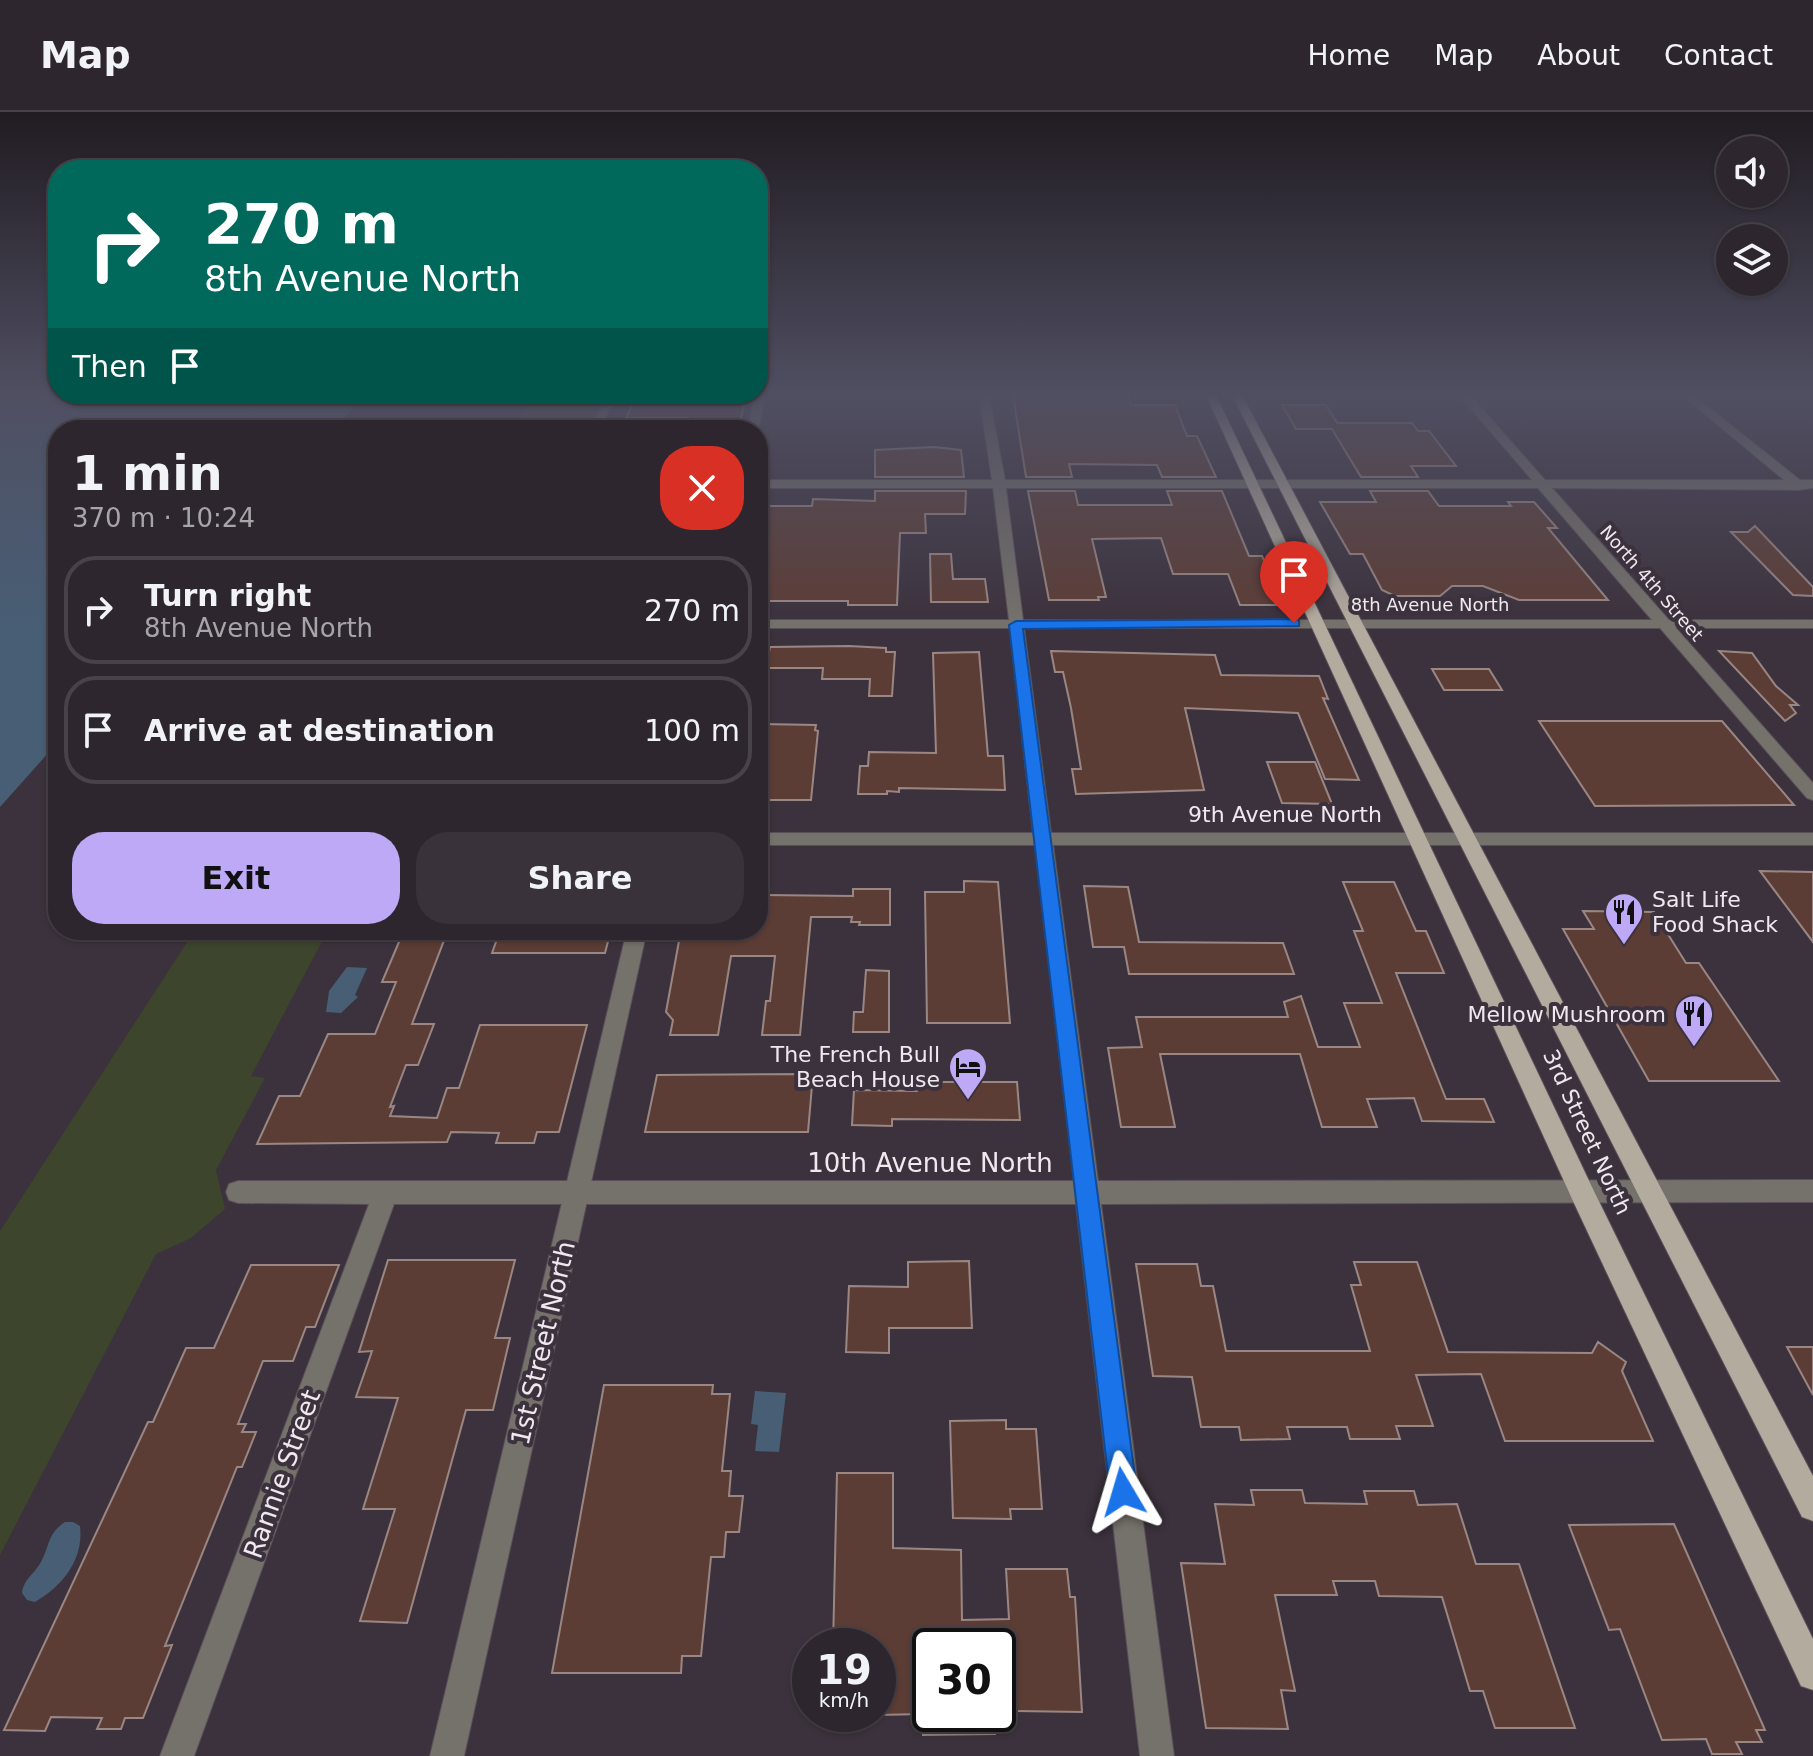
<!DOCTYPE html>
<html lang="en">
<head>
<meta charset="utf-8">
<style>
	:root { --surface:#2d262e; --page:#39323a; --text:#f1f3f6; --muted:#a7a5aa; --line:#48434a; --accent:#bda9f5 }
	body { margin:0; font-family:"DejaVu Sans",sans-serif; background:var(--page); color:var(--text); height:100vh; display:flex; flex-direction:column; font-size:30px; white-space:nowrap }
	* { box-sizing:border-box; margin:0 }
	p { font-size:26px; color:var(--muted) }
	.icon { flex:none; width:44px; height:44px; fill:none; stroke:currentColor; stroke-width:2; stroke-linecap:round; stroke-linejoin:round }
	.map { position:relative; flex:1; overflow:hidden }
	.drawer { position:absolute; left:48px; top:308px; width:720px; height:520px; display:flex; flex-direction:column; background:var(--surface); border-radius:32px; box-shadow:0 2px 6px #0004,0 0 0 2px var(--line) }
	.drawer>* { flex:none }
	.hud { position:absolute; left:48px; top:48px; width:720px; height:244px; border-radius:32px; box-shadow:0 2px 6px #0004,0 0 0 2px var(--line); background:#00695c; color:#fff; overflow:hidden }
	.tools { position:absolute; left:1716px; top:24px; display:grid; gap:16px }
	.tools a { display:grid; place-items:center; width:72px; height:72px; border-radius:50%; background:var(--surface); box-shadow:0 2px 6px #0004,0 0 0 2px var(--line); font-size:40px }
	.speed { position:absolute; left:792px; top:1516px; display:flex; gap:16px; font-size:40px; font-weight:700; text-align:center }
	.speed>* { display:grid; place-content:center; width:104px; height:104px; border-radius:50%; background:var(--surface); box-shadow:0 2px 6px #0004,0 0 0 2px var(--line); line-height:1 }
	.speed small { font-size:20px; font-weight:400 }
	.speed .limit { border:4px solid #111; border-radius:12px; background:#fff; color:#111 }
	.pin { position:absolute; display:grid; place-items:center; width:68px; height:68px; color:#fff; margin:-82px -34px; border-radius:50% 50% 50% 0; rotate:-45deg; box-shadow:0 0 8px #0007 }
	.pin .icon { rotate:45deg }
	.me { position:absolute; width:88px; margin:-44px; rotate:353deg; stroke-linejoin:round; filter:drop-shadow(0 0 6px #0008) }
	.turn { display:flex; align-items:center; gap:28px; height:168px; padding:0 24px; font-size:36px }
	.turn .icon { width:104px; height:104px; stroke-width:2.5 }
	.turn b { display:block; font-size:56px; line-height:68px }
	.then { display:flex; align-items:center; height:76px; padding:0 24px; background:#0003; gap:16px; font-size:30px }
	.round { display:grid; place-items:center; flex:none; width:84px; height:84px; border-radius:32px; background:var(--page) }
	.summary { display:flex; align-items:center; justify-content:space-between; height:136px; padding:0 24px }
	h1 { font-size:48px; font-weight:700; line-height:60px }
	.primary-button { display:flex; gap:16px; margin-top:auto; padding:16px 24px }
	.primary-button a { flex:1; height:92px; border-radius:32px; background:var(--accent); color:#111; font-size:32px; font-weight:700; line-height:92px; text-align:center }
	.primary-button a+a { background:var(--page); color:var(--text) }
	ul { padding:0; list-style:none }
	li { display:flex; align-items:center; gap:24px; height:108px; margin:0 16px 12px; padding:0 8px; border:4px solid var(--line); border-radius:32px }
	li div { flex:1 }
	li b { display:block; font-size:30px }
	li em { font-style:normal }
	header { display:flex; align-items:center; gap:48px; box-sizing:border-box; height:112px; padding:0 40px; background:var(--surface); border-bottom:2px solid var(--line) }
	header strong { font-size:38px }
	nav { display:flex; gap:44px; margin-inline-start:auto; font-size:28px }
	.map>svg:first-child { display:block }
	.green { fill:#3d452d }
	.water { fill:#485e75 }
	.building { fill:#5c3d36; stroke:#9a8783; stroke-width:2 }
	.lines { fill:none; stroke-linecap:round; stroke-linejoin:round }
	.pedestrian-casing { stroke:#594f59; stroke-width:2 }
	.minor-casing { stroke:#594f59; stroke-width:2 }
	.tertiary-casing { stroke:#594f59; stroke-width:2 }
	.primary-casing { stroke:#594f59; stroke-width:2 }
	.pedestrian { fill:#75716b; fill-rule:evenodd }
	.minor { fill:#75716b; fill-rule:evenodd }
	.tertiary { fill:#75716b; fill-rule:evenodd }
	.primary { fill:#b4ab9f; fill-rule:evenodd }
	.route { fill:#1a73e8; stroke:#114b97; stroke-width:2 }
	.labels { text-anchor:middle; dominant-baseline:central; stroke-width:8; stroke-linejoin:round; paint-order:stroke }
	.far-street-label { font-size:18px; fill:#efe8ef; stroke:#3c323d }
	.street-label { font-size:22px; fill:#efe8ef; stroke:#3c323d }
	.poi-label { font-size:22px; fill:#efe8ef; stroke:#3c323d; text-anchor:end }
	.near-street-label { font-size:26px; fill:#efe8ef; stroke:#3c323d }
</style>
</head>
<body>
<header>
<strong>Map</strong>
<nav><a>Home</a><a>Map</a><a>About</a><a>Contact</a></nav>
</header>
<div class="map">
<svg width="1813" height="1644" viewBox="0 0 1813 1644">
	<rect width="100%" height="100%" fill="#3c323d"/>
	<path class="green" d="M533,283h75l-17,35h-79z
		M195,818h133l-77,146 14,2 -49,92 9,39 -34,29 -35,16 -156,301v-324z"/>
	<path class="water" d="M0,283h363l-28,35h-277v312l-58,65z
		M347,855l20,1 -12,27 3,2 -17,16 -15,-1 3,-21z
		M755,1279l31,2 -7,59 -24,-1 3,-26 -7,-1z
		M65,1410h8l7,4c4,33 -17,60 -45,76l-8,-2 -5,-7c2,-15 14,-20 20,-33 8,-16 6,-27 23,-38z"/>
	<path class="building" d="M1013,283h115l3,10h44l12,31h10l19,41h-54l-5,-12 -88,-1 3,13h-46z
		M636,284l110,1 -8,33h-55l5,-12h-62z
		M1282,293h44l11,18h75l6,8h11l27,35h-45l7,11h-57l-29,-48h-36z
		M934,335l27,3 3,27h-89v-27z
		M875,379h91l-1,23h-40l1,19h-26l-3,72h-49v-4h-90v-95h54l1,-7 62,2z
		M1028,379h47l3,14h94l-5,-14h55l27,65h13l21,49h-43l-12,-31h-55l-12,-36 -69,1 14,58h-8l1,3h-50z
		M1370,379h58l11,15h72l-3,-4h26l23,26h-9l60,72h-89l-36,-14h-31l-12,10h-45l-13,-6 -19,-36h-13l-30,-52h56z
		M1755,414l58,61v9l-20,-1 -62,-63h17z
		M930,442h21l2,25h32l3,23h-57z
		M849,534l37,2v4h9l-3,44h-23l1,-17h-48l1,-11h-57l4,-21z
		M1051,539l164,4 6,20 98,1 9,23 -5,-1 36,82 -34,-1 -27,-66 -113,-5 19,82 -128,4 -4,-25h9l-10,-61 -8,-36h-8z
		M1719,539l33,2 24,33 22,19h-8l6,8 -11,8z
		M979,540l9,104h15l2,34 -106,-2v4l-12,-1v3h-29l2,-28h8l1,-14 67,1 -3,-100z
		M1432,557h57l13,21h-58z
		M1539,609h183l72,84 -199,1z
		M758,612l58,1 -1,5 3,1 -7,69h-53z
		M1267,650h48l17,42 -50,-1z
		M1760,759l53,1v70z
		M964,769l34,1 12,141h-83l-2,-131h39z
		M1343,770h51l22,49h10l18,42h-48l50,126h38l10,23 -72,-1 -8,-23 -47,1 10,28h-55l-22,-73h-140l15,73h-54l-13,-79 34,-1 -6,-30h152l-4,-15 17,-6 17,51h42l-16,-44h38l-28,-72h9z
		M1084,774l44,1 11,55 144,1 11,31h-165l-5,-27h-31z
		M853,777h37v36h-31l1,-3h-9l1,-5h-41l-11,118h-38l4,-34h4l5,-45h-44l-13,79h-48l3,-15 -7,-8 15,-82h77v-35l95,1z
		M1583,799l71,1 32,51h13l80,118h-130l-86,-152h31z
		M404,818h44l-36,94h22l-16,41h-12l-16,42 4,-1 -4,10 47,2 10,-30h12l21,-63h107l-28,107h-22l-3,11h-38l3,-10 -48,-1 -4,10 -190,2 22,-48h21l28,-62h47l21,-52h-14z
		M611,818l-6,23h-113l8,-22z
		M866,858l23,1v61h-36l1,-20h9z
		M813,962l-5,58h-163l12,-57z
		M917,970h100l3,38 -128,-1v7l-40,-1 2,-35 63,1z
		M388,1148h127l-20,78h15l-17,72h-27l-59,213 -47,-2 35,-112h-32l35,-111 -42,-1 16,-46 -13,1z
		M969,1149l3,67h-83v25l-43,-1 3,-66 59,1v-25z
		M1354,1150h63l31,90 144,1 6,-11 28,20 -4,9 31,70h-148l-24,-67 -65,1 17,51h-37l4,13h-50l-3,-12h-60l3,12 -49,1 -2,-13h-38l-9,-50 -39,-1 -17,-112h61l4,22h12l13,65h144l-19,-66h10z
		M251,1153h88l-24,62h-9l-13,34h-30l-25,63h8l-4,8h14l-14,35h-5l-72,179 7,-1 -29,73h-18l-4,11h-24l5,-11 -51,-1 -6,14 -41,-1 144,-308h5l33,-74h28z
		M1787,1235h26v48z
		M604,1273h109l-1,9h18l-8,77h9l-2,25h14l-4,36h-13l-2,25h-13l-10,99h-19l-1,17h-129z
		M1006,1308v9h30l6,80h-32l1,10 -58,-1 -3,-97z
		M837,1361h56v75l68,2 1,70 47,-1 -3,-50h61l3,28h5l7,115 -68,-1 -4,-65h-80v68h64l1,20 -72,1 -1,-21 -44,1v-69h-45z
		M1251,1378h51l3,13 62,1 -3,-13h50l4,14 39,-1 19,60h43l56,164h-80l-12,-37h-13l-28,-94 -63,-1 -4,-15h-42l4,14h-62l20,96 -14,-1 7,39 -82,-1 -25,-165 44,1 -10,-60 39,1z
		M1674,1412l91,206h-9l6,12h-26l6,12h-30l-6,-15 -44,1 -42,-111 -11,1 -40,-105z"/>
	<g class="lines">
		<defs>
			<path id="pedestrian" d="M608,283h8l-16,35h-10z"/>
			<path id="minor" d="M979,283h10l16,85h527l-73,-85h11l75,85h239l-102,-85h11l107,85h13v8l-14,2 -247,-2 117,132h144v8h-137l137,155v17l-6,-2 -147,-170h-636l27,205h762v12h-760l45,336 715,-1v22l-712,2 73,552h-34l-64,-552h-682l-200,552h-34l209,-552 -131,-1 -9,-3 -3,-8 3,-8 9,-3h836l-39,-336h-277v-12h275l-23,-205h-252v-8h251l-16,-132h-235v-8h234zM1006,376h532l114,132h-629z"/>
			<path id="tertiary" d="M756,283h10l-8,36 -11,-1z
				M627,818h20l-183,826h-34z"/>
			<path id="primary" d="M1206,283h10l375,790 222,454v51l-12,-4 -228,-485z
				M1232,283h10l571,1081v45l-11,-4z"/>
		</defs>
		<use href="#pedestrian" class="pedestrian-casing"/>
		<use href="#minor" class="minor-casing"/>
		<use href="#tertiary" class="tertiary-casing"/>
		<use href="#primary" class="primary-casing"/>
		<use href="#pedestrian" class="pedestrian"/>
		<use href="#minor" class="minor"/>
		<use href="#tertiary" class="tertiary"/>
		<use href="#primary" class="primary"/>
	</g>
	<linearGradient id="sky" x2="0" y2="1"><stop stop-color="#211c22"/><stop offset="0.55" stop-color="#504f62"/><stop offset="1" stop-color="#504f62" stop-opacity="0"/></linearGradient>
	<rect width="1813" height="513" fill="url(#sky)"/>
	<path class="route" d="M1294,507l5,1v6l-276,3 114,863 -4,9 -10,4 -9,-4 -4,-9 -101,-867 7,-4z"/>
	<defs>
		<symbol id="restaurant-pin" viewBox="-11 -11 22 30"><path d="M0 17L-7.5 6A9.5 9.5 0 1 1 7.5 6Z" fill="#bda9f5" stroke="#3c323d"/><path d="M-5-6h1v4h1v-4h1v4h1v-4h1v5L-1.5 .5V6h-2V.5L-5-1ZM5-6V6H3V1.5H1.5Q1.5-4 5-6Z" fill="#111"/></symbol>
		<symbol id="hotel-pin" viewBox="-11 -11 22 30"><path d="M0 17L-7.5 6A9.5 9.5 0 1 1 7.5 6Z" fill="#bda9f5" stroke="#3c323d"/><path d="M-6-4.5h1.5V1H6V5H4.5V3h-9V5H-6ZM-4 0a1.8 1.8 0 1 1 3.6 0ZM.5 0V-2.5h3Q6-2.5 6 0Z" fill="#111"/></symbol>
	</defs>
	<g fill-rule="evenodd">
		<use href="#restaurant-pin" x="1602" y="778" width="44" height="60"/>
		<use href="#restaurant-pin" x="1672" y="880" width="44" height="60"/>
		<use href="#hotel-pin" x="946" y="933" width="44" height="60"/>
	</g>
	<g class="labels">
		<g class="far-street-label">
			<text transform="translate(1652 471) rotate(49)">North 4th Street</text>
			<text x="1430" y="492">8th Avenue North</text>
		</g>
		<g class="street-label">
			<text x="1285" y="702">9th Avenue North</text>
			<text transform="translate(1587 1020) rotate(65)">3rd Street North</text>
		</g>
		<g class="poi-label">
			<text x="1652" y="787" text-anchor="start">Salt Life<tspan x="1652" dy="25">Food Shack</tspan></text>
			<text x="1666" y="902">Mellow Mushroom</text>
			<text x="940" y="942">The French Bull<tspan x="940" dy="25">Beach House</tspan></text>
		</g>
		<g class="near-street-label">
			<text x="930" y="1051">10th Avenue North</text>
			<text transform="translate(543 1231) rotate(-77)">1st Street North</text>
			<text transform="translate(282 1362) rotate(-70)">Rannie Street</text>
		</g>
	</g>
</svg>
<div class="tools">
<a><svg class="icon" aria-label="sound" viewBox="0 0 24 24"><path d="M4 9h4l5-4v14l-5-4H4zM17 9q2 3 0 6"/></svg></a>
<a><svg class="icon" aria-label="layers" viewBox="0 0 24 24"><path d="M12 4l9 5-9 5-9-5zM3 14l9 5 9-5"/></svg></a>
</div>
<div class="speed"><div>19<small>km/h</small></div><div class="limit">30</div></div>
<div class="pin" style="left:1294px;top:511px;background:#d93025"><svg class="icon" aria-label="arrive" viewBox="0 0 24 24"><path d="M6 21V4h12l-3 4 3 4H6"/></svg></div>
<svg class="me" style="left:1123px;top:1380px" viewBox="-20 -20 40 40"><path d="M0-17L14 15 0 8-14 15z" fill="#1a73e8" stroke="#fff" stroke-width="4"/></svg>
<div class="hud">
<div class="turn"><svg class="icon" aria-label="right" viewBox="0 0 24 24"><path d="M7 20v-9h11M14 6l5 5-5 5"/></svg><div><b>270 m</b>8th Avenue North</div></div>
<div class="then">Then<svg class="icon" aria-label="arrive" viewBox="0 0 24 24"><path d="M6 21V4h12l-3 4 3 4H6"/></svg></div>
</div>
<section class="drawer">
<div class="summary"><div><h1>1 min</h1><p>370 m · 10:24</p></div><a class="round" style="background:#d93025;color:#fff"><svg class="icon" aria-label="close" viewBox="0 0 24 24"><path d="M6 6l12 12M18 6L6 18"/></svg></a></div>
<ul>
<li><svg class="icon" aria-label="right" viewBox="0 0 24 24"><path d="M7 20v-9h11M14 6l5 5-5 5"/></svg><div><b>Turn right</b><p>8th Avenue North</p></div><em>270 m</em></li>
<li><svg class="icon" aria-label="arrive" viewBox="0 0 24 24"><path d="M6 21V4h12l-3 4 3 4H6"/></svg><div><b>Arrive at destination</b></div><em>100 m</em></li>
</ul>
<div class="primary-button"><a>Exit</a><a>Share</a></div>
</section>
</div>
</body>
</html>
